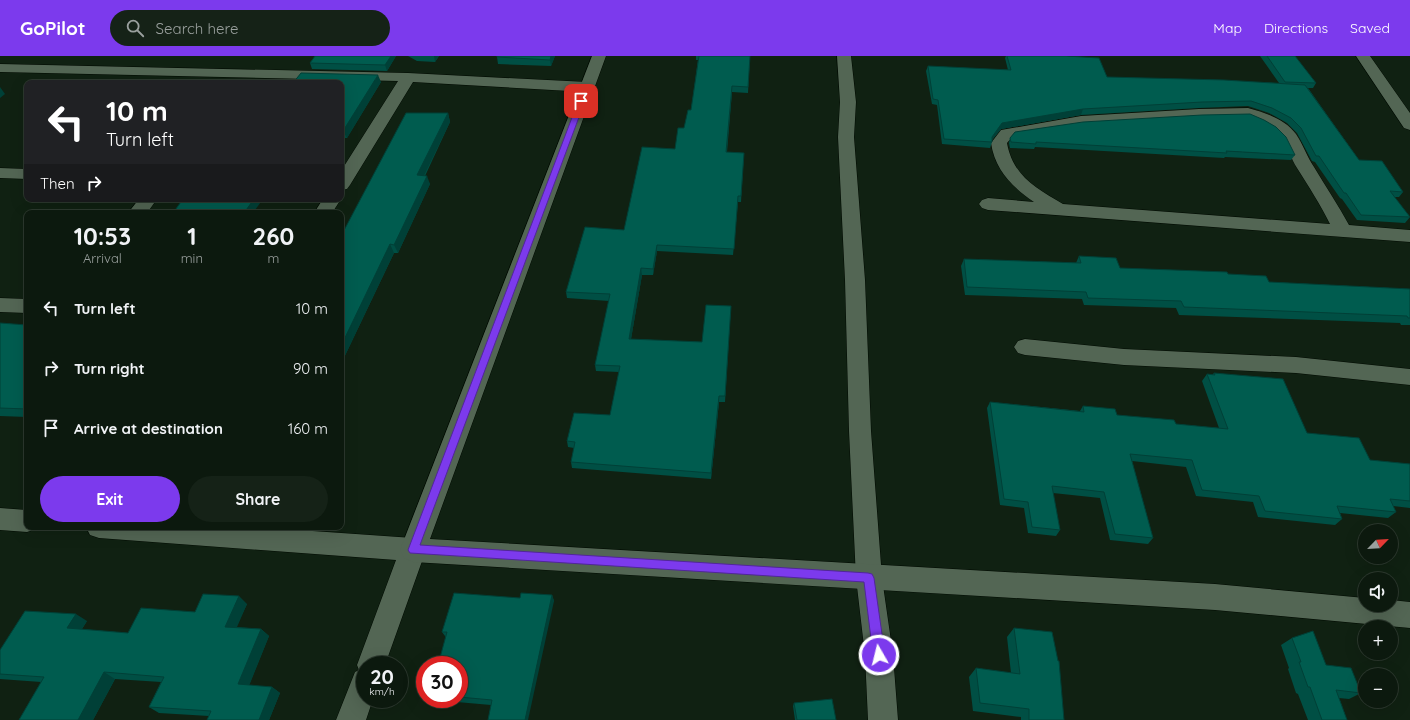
<!DOCTYPE html>
<html lang="en">
<head>
<meta charset="utf-8">
<style>
	:root { --surface:#0c190e; --page:#152217; --text:#f1f3f6; --muted:#9aa09e; --line:#2c382e; --accent:#7c3aed }
	body { margin:0; font-family:Quicksand,sans-serif; background:var(--page); color:var(--text); height:100vh; display:flex; flex-direction:column; font-size:15px; white-space:nowrap }
	* { box-sizing:border-box; margin:0 }
	p { font-size:13px; color:var(--muted) }
	.icon { flex:none; width:22px; height:22px; fill:none; stroke:currentColor; stroke-width:2; stroke-linecap:round; stroke-linejoin:round }
	.map { position:relative; flex:1; overflow:hidden }
	.panel { position:absolute; left:24px; top:154px; width:320px; height:320px; display:flex; flex-direction:column; background:var(--surface); border-radius:8px; box-shadow:0 4px 16px #0002,0 0 0 1px var(--line) }
	.panel>* { flex:none }
	.top-card { position:absolute; left:24px; top:24px; width:320px; height:122px; border-radius:8px; box-shadow:0 4px 16px #0002,0 0 0 1px var(--line); background:#202124; color:#fff; overflow:hidden }
	.needle { width:26px; rotate:65deg }
	.tools { position:absolute; left:1358px; top:468px; display:grid; gap:8px }
	.tools a { display:grid; place-items:center; width:40px; height:40px; border-radius:50%; background:var(--surface); box-shadow:0 4px 16px #0002,0 0 0 1px var(--line); font-size:20px }
	.speed { position:absolute; left:356px; top:600px; display:flex; gap:8px; font-size:20px; font-weight:700; text-align:center }
	.speed>* { display:grid; place-content:center; width:52px; height:52px; border-radius:50%; background:var(--surface); box-shadow:0 4px 16px #0002,0 0 0 1px var(--line); line-height:1 }
	.speed small { font-size:10px; font-weight:400 }
	.speed .limit { border:6px solid #d22; background:#fff; color:#111 }
	.pin { position:absolute; display:grid; place-items:center; width:34px; height:34px; color:#fff; margin:-17px; border-radius:8px; box-shadow:0 2px 6px #0006 }
	.me { position:absolute; width:44px; margin:-22px; rotate:352deg; stroke-linejoin:round; filter:drop-shadow(0 0 3px #0008) }
	.turn { display:flex; align-items:center; gap:14px; height:84px; padding:0 16px; font-size:18px }
	.turn .icon { width:52px; height:52px; stroke-width:2.5 }
	.turn b { display:block; font-size:28px; line-height:34px }
	.then { display:flex; align-items:center; height:38px; padding:0 16px; background:#0003; gap:8px; font-size:15px }
	.eta { display:flex; justify-content:space-evenly; align-items:center; height:68px; text-align:center }
	.eta b { font-size:24px; font-weight:700; line-height:28px }
	.cta { display:flex; gap:8px; margin-top:auto; padding:8px 16px }
	.cta a { flex:1; height:46px; border-radius:24px; background:var(--accent); color:#fff; font-size:16px; font-weight:700; line-height:46px; text-align:center }
	.cta a+a { background:var(--page); color:var(--text) }
	ul { padding:0; list-style:none }
	li { display:flex; align-items:center; gap:12px; height:60px; padding:0 16px }
	li div { flex:1 }
	li b { display:block; font-size:15px }
	li em { font-style:normal }
	header { display:flex; align-items:center; gap:24px; box-sizing:border-box; height:56px; padding:0 20px; background:var(--accent); color:#fff }
	header strong { font-size:19px }
	nav { display:flex; gap:22px; margin-inline-start:auto; font-size:14px }
	.search { width:280px; height:36px; background:var(--page); display:flex; align-items:center; gap:10px; box-sizing:border-box; padding:0 14px; border-radius:22px; color:var(--muted); font-size:15px }
	.map>svg:first-child { display:block }
	.lines { fill:none; stroke-linecap:round; stroke-linejoin:round }
	.minor-casing { stroke:#000a01; stroke-width:1 }
	.tertiary-casing { stroke:#000a01; stroke-width:1 }
	.minor { fill:#536654; fill-rule:evenodd }
	.tertiary { fill:#536654; fill-rule:evenodd }
	.wall { fill:#004f44 }
	.shaded-wall { fill:#004037 }
	.building { fill:#005c4f; stroke:#004037 }
	.route { fill:#7c3aed; stroke:#51269a }
</style>
</head>
<body>
<header>
<strong>GoPilot</strong>
<div class="search"><svg class="icon" aria-label="search" viewBox="0 0 24 24"><circle cx="10" cy="10" r="6"/><path d="M15 15l6 6"/></svg>Search here</div>
<nav><a>Map</a><a>Directions</a><a>Saved</a></nav>
</header>
<div class="map">
<svg width="1410" height="664" viewBox="0 0 1410 664">
	<rect width="100%" height="100%" fill="#102112"/>
	<g class="lines">
		<defs>
			<path id="minor" d="M837,0h14l5,46 -2,35 11,143 6,151 11,147 11,77 5,65h-30l-3,-65 -9,-77 -7,-147 -4,-151 -7,-143 2,-35z
				M1356,0h14l40,57v17l-6,-2z
				M0,8l408,9 179,9 5,2 3,3 -3,3 -5,2 -174,-10 -63,103 -3,4 -6,1v-19l57,-90 -398,-9z
				M1248,52c18,5 37,11 48,26 7,10 11,23 18,33 12,20 24,38 35,58l61,5v12l-422,-32 -6,-2 -3,-4 3,-4 6,-2 46,4c-22,-15 -39,-32 -43,-59l10,-13 80,-14 118,-7zM1247,62c13,4 26,9 34,20 7,8 10,21 16,30 12,19 23,36 33,56l-267,-20c-27,-16 -50,-28 -56,-61l6,-7h2l66,-10 118,-7z
				M0,112l27,1v10l-27,-1z
				M139,143h18l-10,14h-19z
				M323,143h18l-9,14h-18z
				M0,242l27,1v14l-27,-1z
				M1025,283l99,10 172,8 114,12v16l-114,-12 -172,-8 -99,-10 -7,-2 -4,-6 4,-6z
				M0,452l27,2v17h10l-1,2 -9,3 -27,-2z
				M86,471h169l158,11 9,4 4,8 -41,115h-20v34h8l-7,21h-30l19,-48 4,-2 -2,-5 39,-105 -297,-22 -9,-3z"/>
			<path id="tertiary" d="M592,0h14l-176,483 785,45 150,14v7h26v-5l19,2v26l-195,-18 -802,-48 -9,-4 -4,-8z"/>
		</defs>
		<use href="#minor" class="minor-casing"/>
		<use href="#tertiary" class="tertiary-casing"/>
		<use href="#minor" class="minor"/>
		<use href="#tertiary" class="tertiary"/>
	</g>
	<path class="wall" d="M315,0h81l-9,15 -75,-2 -2,-6z
		M408,0h31l-4,6 -18,-1z
		M555,0l-4,10 -53,-2 -1,-7z
		M696,0h54l-2,37 -16,-1 -5,60 17,1 -3,49h-3l-5,53 -76,-4 -4,24h-11l-11,64 71,3 29,-36 -6,96h-6l-8,77 -139,-11 -1,-6 3,-14 -6,-1 -1,-6 43,-26 9,-43 -23,-1 -1,-6 14,-64 -42,-3 -1,-6 58,-62 51,-81 9,-21 7,-18 7,-50h-2z
		M1006,0h60l41,21 172,6 -19,-27h35l21,27 -3,5h-5l51,72 44,32 -4,5h-5l16,20 -5,6 -48,-3 -15,-21 -2,-1 -25,-36 -3,-1 -15,-28 -10,-10 -18,-10 -21,-7 -49,2 -118,7 -80,14 -9,11v2l-2,6 -48,-4 -5,-39 -5,-1 -6,-33 2,-5 80,4 -3,-12z
		M381,26l-34,56h-6v-55z
		M448,57l2,9 -25,54 5,8 -32,69h-4l-53,111v-128z
		M1010,82l285,17 -4,5 -66,-3 -1,1 -189,-11 -1,2 -24,-1 -1,-5z
		M1079,200l41,12 108,6 41,8 141,7v36h-9l-1,-2 -221,-8 -3,-7 -92,-3 -2,-6 -117,-4 -4,-29 3,-7 112,4z
		M0,267l27,2v92l-27,-1z
		M1214,317l93,60 63,27 40,4v44l-17,-2 3,6 -8,6 -48,-5 2,6 -7,6 -77,-8 -5,-15 -57,-6 -10,-29 -54,-6 21,77 -5,6 -38,-4 -10,-42 -47,-5 7,37 -4,6 -28,-3 -4,-25 -24,-3 -13,-97 3,-6 90,9 3,-5 34,9 59,9 43,4 -17,-47 5,-7 5,1z
		M552,539l2,6 -63,104 -57,-5 -1,-1h26v-34l-14,-29 -3,-4 78,-34z
		M247,548l-11,23 25,2 8,7 -20,49 23,2 8,6 -11,27h-62l2,-4 -50,-3 -10,-6 12,-25 -46,-3 -22,41h-74l22,-38 -41,-3v-29l87,-29 -5,8 46,4 67,-21z
		M1014,572l50,92h-43v-3l-48,-6 -4,-34 7,-9 35,5 -4,-36z
		M1292,582l69,55 -12,6 -10,-1 8,22h-39l-10,-26 -2,-1 -8,-24 1,-1 -8,-23z
		M794,647l42,17h-41l-2,-14z"/>
	<path class="shaded-wall" d="M391,0h5l-9,15 -2,-6z
		M434,0h5l-4,6z
		M551,0h4l-4,10 -1,-6z
		M378,19l3,7 -34,56 -4,-7z
		M732,30v6l-6,66v-6z
		M0,31l5,7 -5,4z
		M1083,53l-2,6 -80,14 -11,13 2,-5 10,-14z
		M448,57l2,9 -30,62 -3,-9z
		M427,120l3,8 -32,69 -4,-8z
		M254,143h9l-10,14h-9z
		M390,188l4,9 -53,111v-18z
		M657,189v6l-4,24v-6z
		M641,212l1,7 -12,70 -1,-6z
		M719,340v6l-8,77v-6z
		M552,539l2,6 -26,119h-3z
		M239,540l8,8 -13,30 -9,-7z
		M76,558l11,7 -9,14 -11,-7z
		M261,573l8,7 -22,55 -9,-7z
		M104,616l11,7 -22,41h-15z
		M272,631l8,6 -11,27h-10z"/>
	<path class="building" d="M315,0h76l-6,9 -75,-2z
		M497,0h54l-1,4 -53,-3z
		M699,0h51l-2,31 -16,-1 -6,66 18,1 -3,43h-3l-4,53 -77,-4 -4,24 -12,-1 -12,71 73,3 4,-37 25,1 -6,90h-6l-8,77 -140,-11 4,-20 -8,-1 7,-28 36,2 10,-49 -25,-1 15,-71 -44,-2 19,-65 39,3 18,-83 33,2 3,-21h6l4,-18h3z
		M1007,0h59l33,2 8,19 117,3 81,5 54,75 23,1 21,31 -13,-1 20,26 -49,-2 -15,-22h-2l-25,-37h-3l-15,-28 -10,-10 -19,-10 -21,-7 -49,1 -119,7 -81,14 -10,14v5l-48,-3 -6,-39 -5,-1 -5,-33 83,4z
		M1267,0h28l21,27 -31,-1z
		M301,17l77,2 -35,56h-2v-48h-48z
		M406,57h42l-31,62 10,1 -33,69 -4,-1 -49,102v-110z
		M1250,58l14,6 12,7 10,10 9,18 -69,-4 1,2 -191,-11v2l-25,-2 -1,-4 5,-6 68,-10 119,-7z
		M183,143h71l-10,14h-71z
		M1079,200l37,2 4,10 107,4 1,2 38,2 3,6 141,7v29h-2l-1,-2 -223,-9 -3,-6 -93,-3 -2,-6 -119,-5 -3,-28 117,4z
		M0,267l27,2v84l-27,-1z
		M1214,317l69,6 24,54 52,5 11,22 40,4v37l-20,-2 6,13 -59,-6 5,13 -77,-8 -6,-15 -57,-6 -10,-30 -62,-6 23,84 -38,-4 -11,-42 -52,-6 8,44 -28,-3 -4,-25 -24,-3 -14,-97 94,10 -1,-6 32,3 2,6 57,5 2,4 52,5 -21,-55 8,1z
		M454,537l66,5 1,-5 31,2 -27,125h-37l4,-20 -33,-3v-32h-21l9,-33h-5z
		M203,538l36,2 -14,31 36,2 -23,55 34,3 -13,33h-52l4,-9 -62,-4 15,-30 -60,-5 -26,48h-59l25,-43 -44,-3v-24l25,-39 51,3 -9,14 61,5 13,-25 54,4z
		M1014,572l38,4 6,29h1l5,59h-35v-11l-49,-6 -4,-35 44,6z
		M1313,575l13,34 25,3 10,25 -25,-3 11,30h-25l-12,-33h-2l-9,-25h2l-9,-24z
		M832,643l4,21h-39l-3,-17z"/>
	<path class="route" d="M579,43l6,2 -165,444 448,28 4,1 2,4 11,77 -2,4 -4,2 -4,-2 -2,-4 -9,-73 -454,-29 -2,-3z"/>
</svg>
<div class="tools">
<a><svg class="needle" viewBox="-14 -14 28 28"><path d="M0-13l5 13h-10z" fill="#e53935"/><path d="M0 13l5-13h-10z" fill="#9aa09e"/></svg></a>
<a><svg class="icon" aria-label="sound" viewBox="0 0 24 24"><path d="M4 9h4l5-4v14l-5-4H4zM17 9q2 3 0 6"/></svg></a>
<a>+</a>
<a>−</a>
</div>
<div class="speed"><div>20<small>km/h</small></div><div class="limit">30</div></div>
<div class="pin" style="left:581px;top:45px;background:#d93025"><svg class="icon" aria-label="arrive" viewBox="0 0 24 24"><path d="M6 21V4h12l-3 4 3 4H6"/></svg></div>
<svg class="me" style="left:879px;top:599px" viewBox="-20 -20 40 40"><circle r="17" fill="#7c3aed" stroke="#fff" stroke-width="3"/><path d="M0-11L8 9 0 5-8 9z" fill="#fff"/></svg>
<div class="top-card">
<div class="turn"><svg class="icon" aria-label="left" viewBox="0 0 24 24"><path d="M17 20v-9H6M10 6l-5 5 5 5"/></svg><div><b>10 m</b>Turn left</div></div>
<div class="then">Then<svg class="icon" aria-label="right" viewBox="0 0 24 24"><path d="M7 20v-9h11M14 6l5 5-5 5"/></svg></div>
</div>
<section class="panel">
<div class="eta">
<div><b>10:53</b><p>Arrival</p></div>
<div><b>1</b><p>min</p></div>
<div><b>260</b><p>m</p></div>
</div>
<ul>
<li><svg class="icon" aria-label="left" viewBox="0 0 24 24"><path d="M17 20v-9H6M10 6l-5 5 5 5"/></svg><div><b>Turn left</b></div><em>10 m</em></li>
<li><svg class="icon" aria-label="right" viewBox="0 0 24 24"><path d="M7 20v-9h11M14 6l5 5-5 5"/></svg><div><b>Turn right</b></div><em>90 m</em></li>
<li><svg class="icon" aria-label="arrive" viewBox="0 0 24 24"><path d="M6 21V4h12l-3 4 3 4H6"/></svg><div><b>Arrive at destination</b></div><em>160 m</em></li>
</ul>
<div class="cta"><a>Exit</a><a>Share</a></div>
</section>
</div>
</body>
</html>
